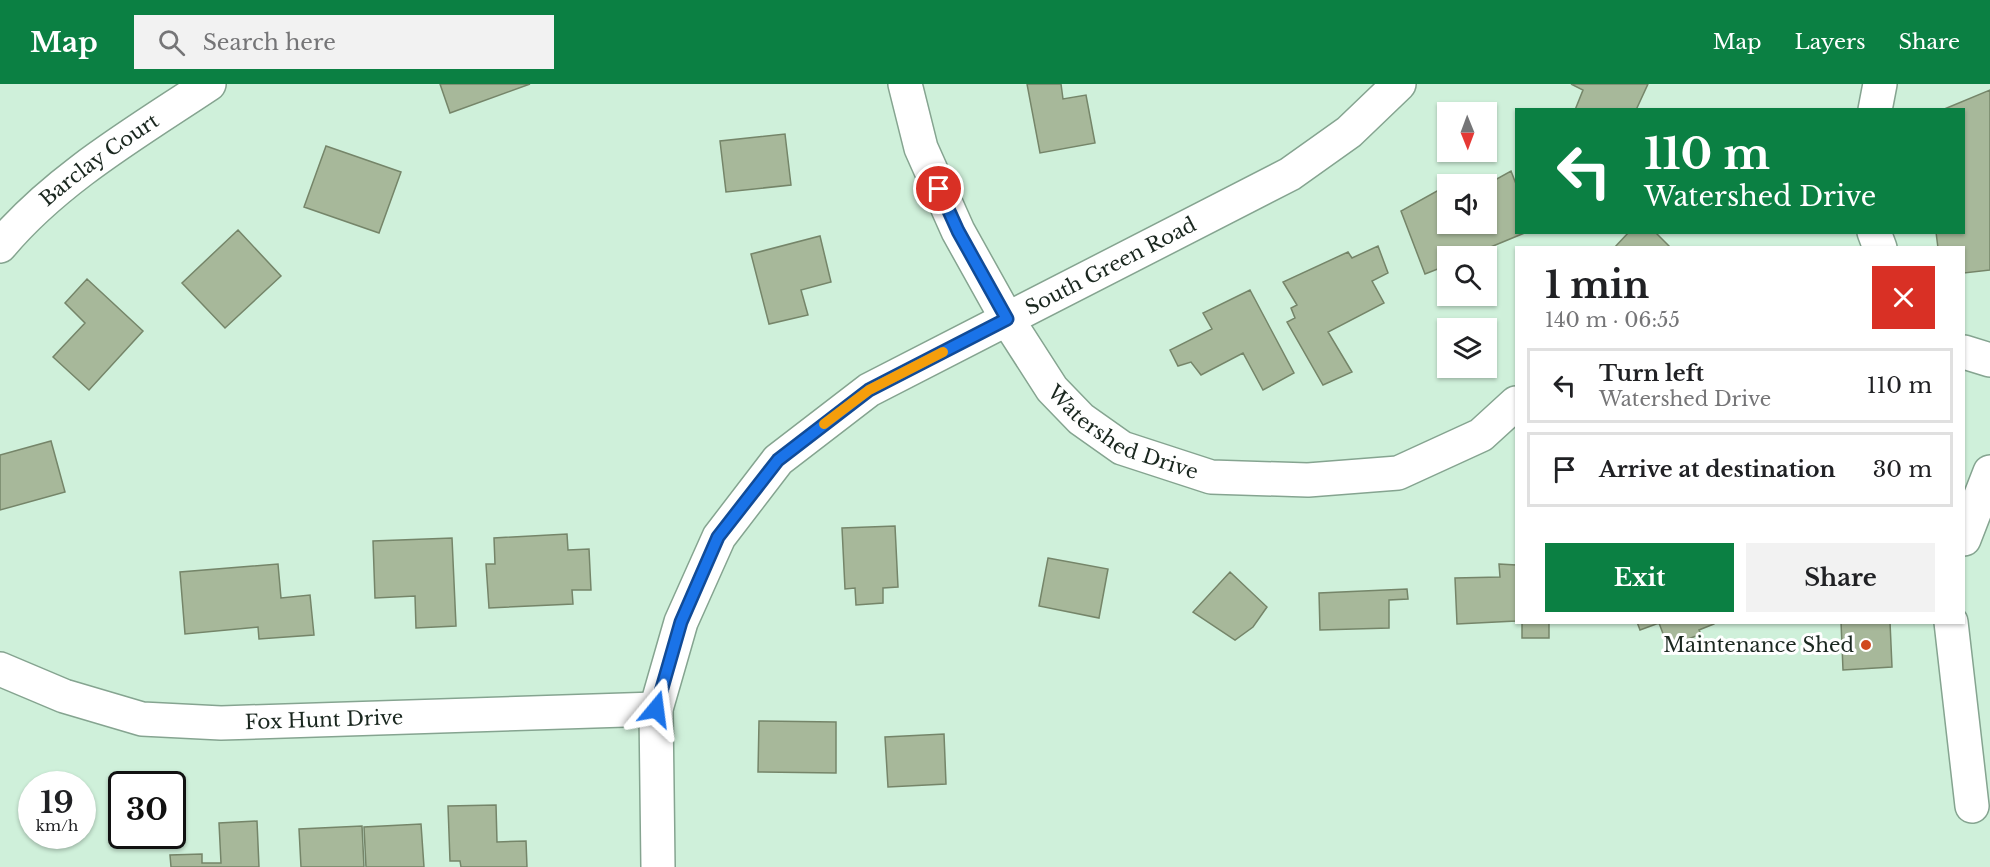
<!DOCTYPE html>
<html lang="en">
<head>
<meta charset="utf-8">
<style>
	:root { --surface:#fff; --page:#f2f2f2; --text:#202124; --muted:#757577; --line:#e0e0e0; --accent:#0b8043 }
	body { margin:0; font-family:"Libre Baskerville",serif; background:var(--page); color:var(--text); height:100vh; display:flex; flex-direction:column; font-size:22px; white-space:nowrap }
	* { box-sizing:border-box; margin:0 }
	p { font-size:20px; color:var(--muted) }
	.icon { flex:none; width:33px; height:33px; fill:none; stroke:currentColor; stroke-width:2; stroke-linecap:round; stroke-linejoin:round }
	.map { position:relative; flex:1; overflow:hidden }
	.sheet { position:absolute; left:1515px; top:162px; width:450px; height:378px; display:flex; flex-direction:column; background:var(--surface); border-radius:0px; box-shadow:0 2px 4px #0004 }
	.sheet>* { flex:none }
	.guide { position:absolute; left:1515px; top:24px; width:450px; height:126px; border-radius:0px; box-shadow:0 2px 4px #0004; background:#0b8043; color:#fff; overflow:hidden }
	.needle { width:39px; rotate:179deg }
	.fabs { position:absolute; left:1437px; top:18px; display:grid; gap:12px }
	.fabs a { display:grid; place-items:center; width:60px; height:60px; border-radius:0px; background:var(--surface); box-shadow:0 2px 4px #0004; font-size:30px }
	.speed { position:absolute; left:18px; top:687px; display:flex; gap:12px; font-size:30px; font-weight:700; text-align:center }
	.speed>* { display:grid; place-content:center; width:78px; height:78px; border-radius:50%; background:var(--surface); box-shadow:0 2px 4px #0004; line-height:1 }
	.speed small { font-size:15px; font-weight:400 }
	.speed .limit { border:3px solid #111; border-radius:9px; background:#fff; color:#111 }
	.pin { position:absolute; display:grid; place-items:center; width:51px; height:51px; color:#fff; margin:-26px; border:3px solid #fff; border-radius:50%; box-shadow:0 2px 6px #0007 }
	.me { position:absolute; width:66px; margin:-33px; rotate:16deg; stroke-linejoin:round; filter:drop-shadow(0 0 4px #0008) }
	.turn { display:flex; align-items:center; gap:21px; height:126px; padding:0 30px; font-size:27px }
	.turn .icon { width:78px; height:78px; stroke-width:2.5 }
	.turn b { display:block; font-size:42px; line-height:51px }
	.round { display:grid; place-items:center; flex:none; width:63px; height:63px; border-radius:0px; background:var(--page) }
	.headline { display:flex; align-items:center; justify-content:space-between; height:102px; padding:0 30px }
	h1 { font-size:36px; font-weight:800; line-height:45px }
	.button { display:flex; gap:12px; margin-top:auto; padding:12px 30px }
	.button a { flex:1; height:69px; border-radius:0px; background:var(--accent); color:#fff; font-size:24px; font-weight:800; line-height:69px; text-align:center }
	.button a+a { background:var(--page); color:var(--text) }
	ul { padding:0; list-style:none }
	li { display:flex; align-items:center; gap:18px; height:75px; margin:0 12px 9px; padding:0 18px; border:3px solid var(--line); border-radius:0px }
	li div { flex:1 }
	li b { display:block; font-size:22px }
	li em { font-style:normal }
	header { display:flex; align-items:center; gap:36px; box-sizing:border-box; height:84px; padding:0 30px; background:var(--accent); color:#fff }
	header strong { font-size:28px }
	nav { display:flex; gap:33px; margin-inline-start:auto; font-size:21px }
	.search { width:420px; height:54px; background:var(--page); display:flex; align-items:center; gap:15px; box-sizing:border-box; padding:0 21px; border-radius:0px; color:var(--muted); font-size:22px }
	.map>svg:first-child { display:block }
	.building { fill:#a7b89a; stroke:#758569; stroke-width:1.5 }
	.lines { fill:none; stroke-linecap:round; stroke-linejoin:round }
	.minor-casing { stroke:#85a490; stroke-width:36 }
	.minor { stroke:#fff; stroke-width:33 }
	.route-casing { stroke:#114b97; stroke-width:15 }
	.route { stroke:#1a73e8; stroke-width:10 }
	.slow { stroke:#f59e0b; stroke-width:10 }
	.poi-dot { fill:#d0481d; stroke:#fff; stroke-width:2 }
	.labels { text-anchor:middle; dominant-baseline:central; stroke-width:6; stroke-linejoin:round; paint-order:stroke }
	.street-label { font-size:20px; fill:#1a271f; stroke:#fff }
	.poi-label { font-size:20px; fill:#1a271f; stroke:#fff; text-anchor:end }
</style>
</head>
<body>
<header>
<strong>Map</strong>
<div class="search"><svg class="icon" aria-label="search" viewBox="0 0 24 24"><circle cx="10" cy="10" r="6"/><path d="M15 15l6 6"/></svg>Search here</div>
<nav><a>Map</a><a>Layers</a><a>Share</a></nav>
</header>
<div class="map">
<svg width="1990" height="783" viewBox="0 0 1990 783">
	<rect width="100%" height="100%" fill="#cff0da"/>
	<path class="building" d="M440,0h90l-80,29z
		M1027,0h34l2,15 23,-4 9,48 -55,10z
		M1571,0h77l-12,26h-61l8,-20z
		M1990,6v180l-26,3v-25h-26l-2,-16h28v-122h-22z
		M785,50l6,51 -65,7 -6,-51z
		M326,62l75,26 -22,61 -75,-26z
		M1511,87l5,13v48h11l-58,24h-21v9l-23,9 -24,-63 45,-25 2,38h38v-39z
		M238,146l43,46 -56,52 -43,-45z
		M1629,148h26l16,16h-57z
		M820,152l11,46 -30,8 7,25 -39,9 -18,-70z
		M1378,162l10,27 -16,8 12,22 -56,29 24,40 -29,13 -36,-63 8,-4 -4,-10 6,-3 -14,-23 65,-30 4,6z
		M87,195l56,52 -54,59 -36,-33 32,-34 -20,-20z
		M1250,206l44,83 -31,17 -20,-37 -42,22 -10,-13 -13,4 -8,-16 42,-21 -9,-16z
		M51,357l14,51 -65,18v-55z
		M895,442l3,61 -15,1v15l-27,2 -1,-17 -10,1 -3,-61z
		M567,450l1,16 21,-1 2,41h-19l1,14 -84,4 -3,-44h9l-1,-26z
		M452,454l4,88 -40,2 -1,-32 -40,2 -2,-57z
		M1048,474l60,11 -9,49 -60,-12z
		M278,480l3,34 29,-3 4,40 -55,4 -1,-12 -73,7 -5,-62z
		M1499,480l17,1v56l-59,3 -2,-46 45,-1z
		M1230,488l37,35 -14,20 -18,13 -42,-28z
		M1407,505l1,10 -19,1v28l-69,2 -1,-37z
		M1522,538h27v16h-27z
		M1637,538h77v2l-15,6 2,4 -33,13 -9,-24 -19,7z
		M1841,538h49l2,45 -49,3z
		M759,637l77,1v51l-78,-1z
		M944,650l2,50 -58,3 -3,-50z
		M496,721l1,37 29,-1 1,26h-66l-1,-6h-10l-2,-55z
		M257,737l2,46h-88l-1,-12 32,-1v9h19l-2,-40z
		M421,740l3,43h-58l-2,-40z
		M362,742l2,41h-63l-2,-38z"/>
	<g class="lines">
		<defs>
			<g id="minor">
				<path id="s1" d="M905,0l16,64 37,83 49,88 45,70 29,30 41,29 89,29 97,3 90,-7 83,-38 35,-32"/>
				<path d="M1875,26l5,-26"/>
				<path d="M1874,148l6,16"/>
				<path id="s2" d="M0,162c56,-67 137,-114 209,-162"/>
				<path d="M1964,268l26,8"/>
				<path d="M1964,455l26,-67"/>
				<path d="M1951,538l21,184"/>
				<path id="s3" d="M0,585l64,27 78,23 79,4 435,-14"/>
				<path id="s4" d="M658,783l-2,-158 25,-87 38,-85 59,-77 91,-70 421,-216 59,-42 50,-48"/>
			</g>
		</defs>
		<use href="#minor" class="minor-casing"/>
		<use href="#minor" class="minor"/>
	</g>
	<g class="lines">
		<defs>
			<path id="route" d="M656,625l25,-87 37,-85 60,-77 91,-70 138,-71 -49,-88 -19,-42"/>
		</defs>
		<use href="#route" class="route-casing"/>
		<use href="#route" class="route"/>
		<path class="slow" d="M824,340l45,-34 74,-38"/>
	</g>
	<circle class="poi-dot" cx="1866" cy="561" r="6"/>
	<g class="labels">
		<g class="street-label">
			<text stroke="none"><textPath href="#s2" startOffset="132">Barclay Court</textPath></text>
			<text stroke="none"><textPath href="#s4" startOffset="825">South Green Road</textPath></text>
			<text stroke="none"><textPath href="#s1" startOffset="426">Watershed Drive</textPath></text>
			<text stroke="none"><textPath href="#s3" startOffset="333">Fox Hunt Drive</textPath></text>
		</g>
		<g class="poi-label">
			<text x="1854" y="561">Maintenance Shed</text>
		</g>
	</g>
</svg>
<div class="fabs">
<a><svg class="needle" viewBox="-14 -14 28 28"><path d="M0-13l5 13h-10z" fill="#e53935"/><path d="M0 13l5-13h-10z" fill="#757577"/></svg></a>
<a><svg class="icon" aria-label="sound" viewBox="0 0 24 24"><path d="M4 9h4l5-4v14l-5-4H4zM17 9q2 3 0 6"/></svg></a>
<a><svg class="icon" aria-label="search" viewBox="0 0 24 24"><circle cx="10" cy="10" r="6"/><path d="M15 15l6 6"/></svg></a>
<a><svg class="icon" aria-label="layers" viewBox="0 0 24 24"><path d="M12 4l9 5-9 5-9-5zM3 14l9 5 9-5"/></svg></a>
</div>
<div class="speed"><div>19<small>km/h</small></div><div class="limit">30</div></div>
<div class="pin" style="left:939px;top:105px;background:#d93025"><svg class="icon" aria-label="arrive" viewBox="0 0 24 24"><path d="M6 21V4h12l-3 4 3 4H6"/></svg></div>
<svg class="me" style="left:656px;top:625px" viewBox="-20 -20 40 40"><path d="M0-17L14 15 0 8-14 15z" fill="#1a73e8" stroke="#fff" stroke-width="4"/></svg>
<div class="guide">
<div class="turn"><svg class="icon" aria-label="left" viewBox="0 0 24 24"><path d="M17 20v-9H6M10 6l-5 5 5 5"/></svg><div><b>110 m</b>Watershed Drive</div></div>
</div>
<section class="sheet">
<div class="headline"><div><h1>1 min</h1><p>140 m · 06:55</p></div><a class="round" style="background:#d93025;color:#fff"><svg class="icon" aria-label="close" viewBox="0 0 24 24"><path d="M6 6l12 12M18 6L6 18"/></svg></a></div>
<ul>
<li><svg class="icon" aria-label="left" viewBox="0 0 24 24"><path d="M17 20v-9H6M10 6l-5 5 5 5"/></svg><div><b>Turn left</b><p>Watershed Drive</p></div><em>110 m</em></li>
<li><svg class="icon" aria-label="arrive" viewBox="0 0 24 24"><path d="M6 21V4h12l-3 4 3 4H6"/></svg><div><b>Arrive at destination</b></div><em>30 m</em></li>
</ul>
<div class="button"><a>Exit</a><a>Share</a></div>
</section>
</div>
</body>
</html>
